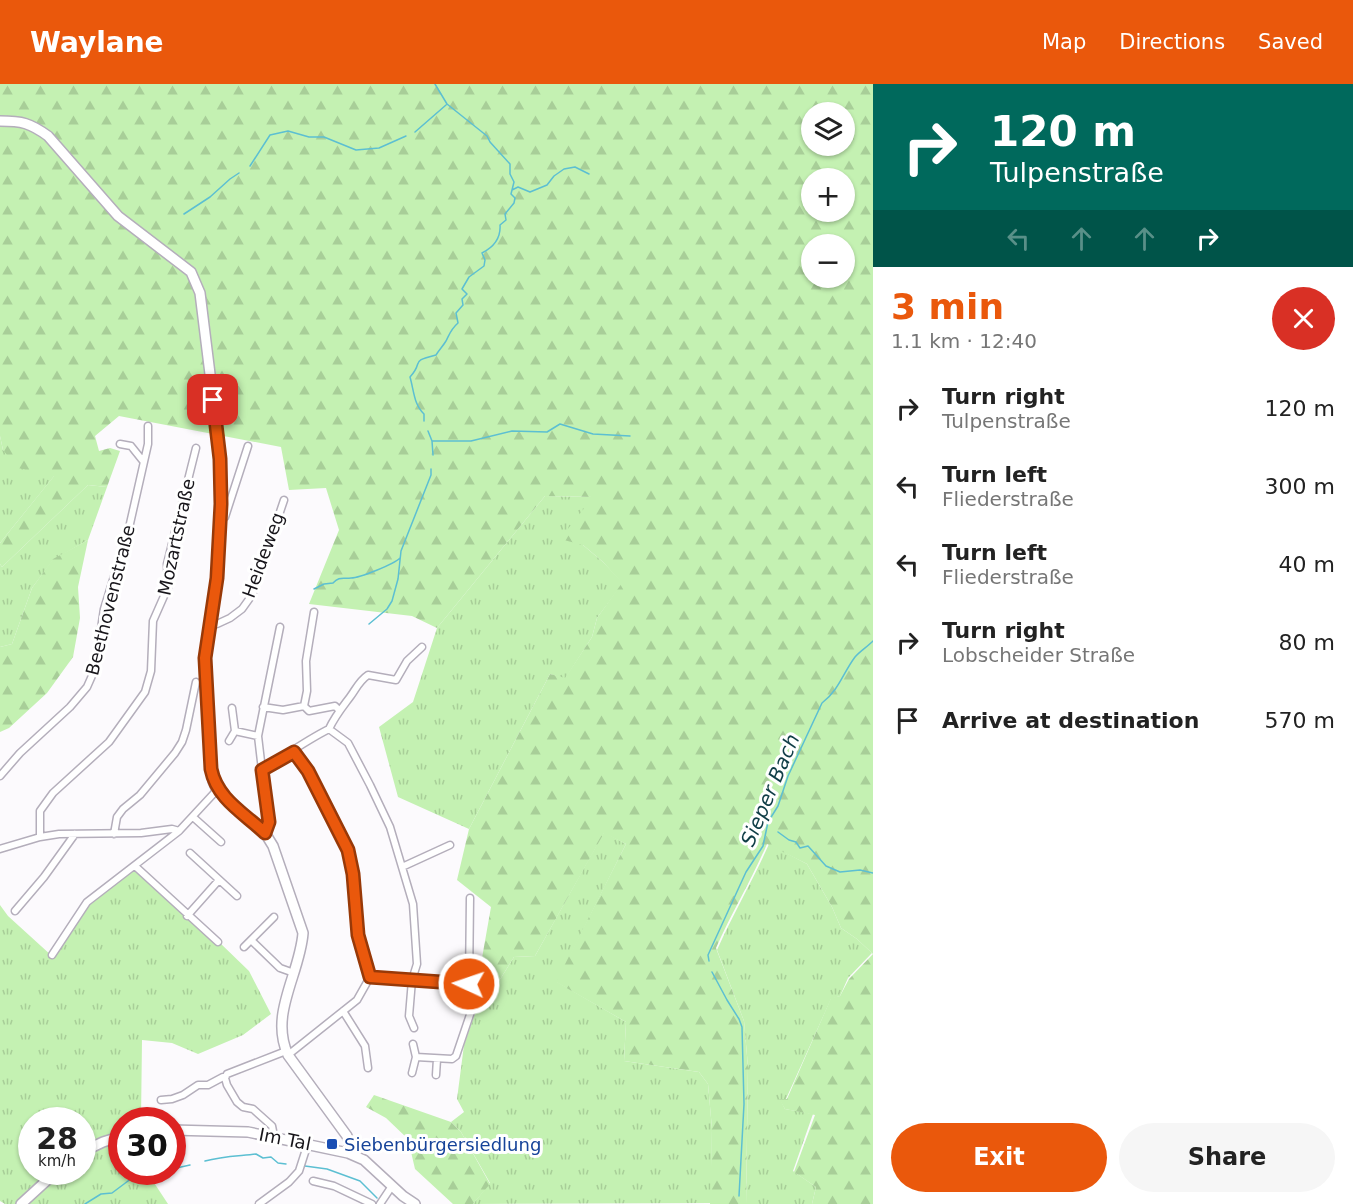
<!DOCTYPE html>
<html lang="en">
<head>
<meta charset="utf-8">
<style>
	:root { --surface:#fff; --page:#f6f6f6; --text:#222; --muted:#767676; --accent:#ea580c }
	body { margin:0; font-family:"DejaVu Sans",sans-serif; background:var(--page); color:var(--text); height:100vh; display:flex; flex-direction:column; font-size:22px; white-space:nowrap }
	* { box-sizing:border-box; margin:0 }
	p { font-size:20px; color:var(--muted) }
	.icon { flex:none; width:33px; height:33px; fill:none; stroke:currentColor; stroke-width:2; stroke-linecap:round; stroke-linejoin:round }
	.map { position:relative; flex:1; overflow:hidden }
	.panel { display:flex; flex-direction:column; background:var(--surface); width:480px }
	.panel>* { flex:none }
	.hud { background:#00695c; color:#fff; overflow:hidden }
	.controls { position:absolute; left:801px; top:18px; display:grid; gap:12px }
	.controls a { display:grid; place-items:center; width:54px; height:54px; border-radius:50%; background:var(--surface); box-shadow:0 2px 4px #0004; font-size:30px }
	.speed { position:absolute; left:18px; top:1023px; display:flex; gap:12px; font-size:30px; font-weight:700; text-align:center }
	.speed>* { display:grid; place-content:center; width:78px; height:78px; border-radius:50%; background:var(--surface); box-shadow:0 2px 4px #0004; line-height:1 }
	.speed small { font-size:15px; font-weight:400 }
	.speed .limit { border:9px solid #d22; background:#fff; color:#111 }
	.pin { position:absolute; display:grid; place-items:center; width:51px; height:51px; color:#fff; margin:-26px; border-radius:12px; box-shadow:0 3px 9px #0006 }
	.me { position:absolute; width:66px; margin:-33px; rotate:273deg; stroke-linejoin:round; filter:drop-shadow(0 0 4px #0008) }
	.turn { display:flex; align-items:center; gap:21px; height:126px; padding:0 18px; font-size:27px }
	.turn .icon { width:78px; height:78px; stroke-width:2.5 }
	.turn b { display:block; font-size:42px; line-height:51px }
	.lanes { display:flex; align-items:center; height:57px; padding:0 18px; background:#0003; justify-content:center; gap:30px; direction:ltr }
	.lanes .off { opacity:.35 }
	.round { display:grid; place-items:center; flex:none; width:63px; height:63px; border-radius:32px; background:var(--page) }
	.head { display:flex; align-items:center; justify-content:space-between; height:102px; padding:0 18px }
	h1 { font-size:36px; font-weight:800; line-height:45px; color:var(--accent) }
	.action { display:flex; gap:12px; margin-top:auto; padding:12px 18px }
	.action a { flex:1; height:69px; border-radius:36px; background:var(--accent); color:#fff; font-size:24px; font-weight:800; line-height:69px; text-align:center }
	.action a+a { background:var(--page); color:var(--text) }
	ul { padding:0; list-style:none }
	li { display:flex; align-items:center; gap:18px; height:78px; padding:0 18px }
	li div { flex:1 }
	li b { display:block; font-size:22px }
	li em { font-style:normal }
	header { display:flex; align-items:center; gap:36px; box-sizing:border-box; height:84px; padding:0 30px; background:var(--accent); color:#fff }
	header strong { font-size:28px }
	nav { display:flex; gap:33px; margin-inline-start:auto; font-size:21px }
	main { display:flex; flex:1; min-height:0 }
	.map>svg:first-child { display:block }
	.grass { fill:url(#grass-tufts) }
	.forest { fill:url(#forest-firs); fill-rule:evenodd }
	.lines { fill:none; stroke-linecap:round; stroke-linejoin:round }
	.stream { stroke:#5cbfd2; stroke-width:1.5 }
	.street-casing { stroke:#b4aebb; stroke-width:9 }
	.secondary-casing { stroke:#b4aebb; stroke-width:12 }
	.street { stroke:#fff; stroke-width:6 }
	.secondary { stroke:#fff; stroke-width:9 }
	.route-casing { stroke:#983908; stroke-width:15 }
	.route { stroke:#ea580c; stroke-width:10 }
	.transit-dot { fill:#1a4fb4; stroke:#fff; stroke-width:2 }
	.labels { text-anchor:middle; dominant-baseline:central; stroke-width:6; stroke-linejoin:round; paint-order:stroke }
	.street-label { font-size:18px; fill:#17151a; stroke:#fff }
	.transit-label { font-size:18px; fill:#164399; stroke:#fff; text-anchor:start }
	.water-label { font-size:20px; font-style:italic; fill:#0f3d46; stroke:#fff }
</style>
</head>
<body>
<header>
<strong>Waylane</strong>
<nav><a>Map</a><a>Directions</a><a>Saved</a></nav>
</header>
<main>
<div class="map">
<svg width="873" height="1120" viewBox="0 0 873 1120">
	<defs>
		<pattern id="grass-tufts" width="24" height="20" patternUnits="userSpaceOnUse" patternTransform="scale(1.5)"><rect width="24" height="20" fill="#c4f1b2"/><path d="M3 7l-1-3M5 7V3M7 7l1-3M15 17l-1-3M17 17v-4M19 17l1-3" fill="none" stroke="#a8ce98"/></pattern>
		<pattern id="forest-firs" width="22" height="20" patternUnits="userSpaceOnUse" patternTransform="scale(1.5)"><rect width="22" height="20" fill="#c4f1b2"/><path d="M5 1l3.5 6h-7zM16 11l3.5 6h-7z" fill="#a8ce98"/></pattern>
	</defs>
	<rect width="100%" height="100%" fill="#fcfafd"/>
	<path class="grass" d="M0,352l3,14 52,25 -55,68z
		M88,401l19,2 -19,53 -35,20 -21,28 -20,56 -12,3v-83l2,3z
		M545,412l49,1 -11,48 20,17 20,21 -26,35 -5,19 -27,42 -15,-5 -81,155 -71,-32 -19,-70 34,-25 24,-74z
		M604,748l22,12 -69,138 69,40 -2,39 75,11 9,12 4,45 -1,74 -238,1 17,-21 -29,-51 -10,-10 13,-10 -7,-13 7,-54 22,-64h13l15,-24 21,-1z
		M769,760l38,20 25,43 9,21 16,11 15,14 -24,25 -8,18 -9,3 -45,100h-6l5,10 28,5 -20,57 23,16 -4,17h-66l2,-137 -4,-46 -27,-71c16,-36 36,-70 52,-106z
		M134,786l52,47 33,25 30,29 22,43 -28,21 -45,19 -26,-11 -30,-3 -1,80h-19l-1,13 -38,15 -1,-28h-50v52h19l-35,32h-11l-5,-3v-296l8,11 44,40 36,-53z
		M121,1056l1,32h25l21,32h-143l36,-32h21l1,-16 16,-9z"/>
	<path class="forest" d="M0,0h873v870l-16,-15 -16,-11 -9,-21 -25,-43 -40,-20c-15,35 -35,68 -51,104l28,73 4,46 -2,137h-36l2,-75 -4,-45 -9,-12 -75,-11 2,-39 -70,-40 70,-138 -22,-11 -69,123 -21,1 -15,24h-13l-7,-6 12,-68 -34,-27 12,-51 81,-155 15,4 27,-41 5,-19 25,-35 -19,-21 -20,-17 -23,-6 33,-42 -48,-1 -108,132 -25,-12 -103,-12 30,-74 -13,-42 -37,2 -8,-43 -162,-31 -24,20 4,15 11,-3 10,3 -13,36 -19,-2 -86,82 -2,-3v-21l54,-67 -36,-8 -15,-18 -3,-14zM812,28h32v34h-32zM812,94h32v34h-32zM812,160h32v34h-32z
		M88,456l-10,47 2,31 -7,39 -26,36 -38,35 -9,4v-85l12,-3 20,-56 21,-29z
		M873,870v250h-61l4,-17 -22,-15 21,-57 -30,-6 -6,-10h8l44,-101 9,-2 9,-17z
		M374,1011l77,27 10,10 29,52 -17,20h-20l-38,-35 -7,-30 -22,-21 -20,-11z"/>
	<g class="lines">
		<path class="stream" d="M415,48l31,-27
			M250,82l20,-31 18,-4 21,6h15l32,13 23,-2 27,-12
			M512,106l6,-3 12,5 17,-7 7,-9 10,-7 11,-2 14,7
			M184,130l26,-17 20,-18 9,-6
			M424,337v-7c-10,-9 -10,-23 -14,-37 15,-16 -2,-15 26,-22 3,-5 7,-9 10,-14 4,-8 5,-12 12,-18l-2,-10 7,-8 -1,-6 5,-5 -5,-5 7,-12 15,-11 1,-6 -3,-7c12,-6 19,-14 18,-28l6,-5 -1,-6 9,-11 1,-5 -4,-4 3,-12 -4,-8v-10l-20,-22 -3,-6 -40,-32 -12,-20
			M428,347l4,10 1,14
			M432,357h39l41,-10 35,1 13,-8 33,10 37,2
			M314,505l10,-5 9,-1c6,-7 10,-4 18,-5 9,0 43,-14 49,-20
			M369,540l18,-15 5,-8 6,-22 3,-28 30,-76v-6
			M778,748l11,8 7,2 4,6 8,-2 18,20 14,6 20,-2 13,3
			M709,877l-1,-6 38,-83 17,-26 5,-24 10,-16 10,-30 34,-73c17,-13 21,-30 33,-46 5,-6 12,-10 18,-16
			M712,888l15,28 12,19 3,8 2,77 -5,92
			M205,1077c17,-5 34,-5 51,-7l7,4 8,-1 7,6 8,1
			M305,1082l22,3 33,12 17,17
			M172,1085l18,-4
			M85,1120l16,-10 11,-1 20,-15h7l10,-6h12"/>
		<defs>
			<path id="street" d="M120,360l11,2 12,15
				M221,436l4,-3 23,-71
				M210,539l7,1 13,-6 12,-9 10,-14 32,-95
				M304,622l3,-15 -1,-30 8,-49
				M263,623l20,3 21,-4 5,5 26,-5 3,3
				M232,624l3,23
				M329,645c6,-13 12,-20 21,-32 6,-8 9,-16 18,-22l28,5 11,-19 15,-14
				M229,657l6,-10 23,5
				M294,668l14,19 40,79 5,24 5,61 12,42
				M262,686l-4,-34 22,-109
				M0,692l20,-23 50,-46 17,-20 8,-18 9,-60 25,-81 19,-84v-18
				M193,733l28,25
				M265,749l4,-11 -7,-52c23,-14 43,-29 67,-41l19,14 22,42 20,42 23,77 4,60 -5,16 -3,36 5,12
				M114,750l3,-17 6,-8 17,-14 35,-42 7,-11 4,-12 10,-48
				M40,753v-26l13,-18 56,-51 36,-50 6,-21 2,-50 15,-34 -1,-23 29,-116
				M0,765l40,-12 19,-3 82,-1 31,-4 7,2 38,-41
				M190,769l47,43
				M135,782l83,76
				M402,783l48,-22
				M15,827l29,-34 31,-43
				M187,832l32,-36
				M251,856l23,-23
				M244,863l7,-7 29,28 14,5
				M52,871l35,-53 92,-71
				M370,893l99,7 1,-86
				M343,927l22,35 3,22
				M413,960l3,13
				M288,971l69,-55 13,-23
				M412,989l4,-16 36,2 4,-3 22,-65 -3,-7h-6
				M436,991l1,-16
				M225,994l2,7 10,17 6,5 10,2 19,17 2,10
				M161,1016l11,-1 11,-4 15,-10h10l15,-8 2,1 2,-4 59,-23
				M313,1097l21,5 38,18
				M259,1120l30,-22 10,-11 9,-28
				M380,1120l12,-18"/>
			<path id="secondary" d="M0,37c22,0 30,2 48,15l70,80 73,56 9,21 20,162 1,34 -4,89 -12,80 6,111 2,12 4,9 48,43 8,13 30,87c-3,41 -34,81 -15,122l59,81 3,8 -2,9
				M172,1046l76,2 100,21 16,7 39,36 12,8
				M82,1068l21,-10 19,-6
				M21,1120l35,-32"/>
		</defs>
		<use href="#street" class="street-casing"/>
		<use href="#secondary" class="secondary-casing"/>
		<use href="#street" class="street"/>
		<use href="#secondary" class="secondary"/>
	</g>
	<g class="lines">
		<defs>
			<path id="route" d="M213,316l7,59 1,45 -4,74 -12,80 6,111c6,30 33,44 54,64l4,-11 -7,-52 32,-18 14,19 40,79 5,24 5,61 12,42 99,7"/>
		</defs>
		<use href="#route" class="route-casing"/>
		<use href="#route" class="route"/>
	</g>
	<rect class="transit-dot" x="326" y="1054" width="12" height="12" rx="3"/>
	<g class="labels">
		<g class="street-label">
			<text transform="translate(176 453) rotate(-78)">Mozartstraße</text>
			<text transform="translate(263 471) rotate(-70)">Heideweg</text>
			<text transform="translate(110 516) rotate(-76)">Beethovenstraße</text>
			<text transform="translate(285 1055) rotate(11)">Im Tal</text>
		</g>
		<g class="transit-label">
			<text x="344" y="1060">Siebenbürgersiedlung</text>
		</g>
		<g class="water-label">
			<text transform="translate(770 706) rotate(-67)">Sieper Bach</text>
		</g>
	</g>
</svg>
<div class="controls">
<a><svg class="icon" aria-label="layers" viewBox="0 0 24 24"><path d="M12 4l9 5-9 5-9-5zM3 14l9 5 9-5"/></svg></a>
<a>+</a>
<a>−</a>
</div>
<div class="speed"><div>28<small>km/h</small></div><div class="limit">30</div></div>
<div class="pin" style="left:213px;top:316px;background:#d93025"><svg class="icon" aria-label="arrive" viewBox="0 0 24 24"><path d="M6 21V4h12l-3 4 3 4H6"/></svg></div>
<svg class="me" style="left:469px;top:900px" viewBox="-20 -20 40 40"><circle r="17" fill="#ea580c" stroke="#fff" stroke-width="3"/><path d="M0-11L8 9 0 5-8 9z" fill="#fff"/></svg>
</div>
<section class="panel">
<div class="hud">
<div class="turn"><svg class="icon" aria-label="right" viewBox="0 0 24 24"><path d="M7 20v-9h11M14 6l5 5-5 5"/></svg><div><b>120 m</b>Tulpenstraße</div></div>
<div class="lanes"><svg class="icon off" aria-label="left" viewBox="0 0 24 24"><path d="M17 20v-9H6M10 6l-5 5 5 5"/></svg><svg class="icon off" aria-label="ahead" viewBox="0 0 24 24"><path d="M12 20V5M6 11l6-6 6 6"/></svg><svg class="icon off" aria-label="ahead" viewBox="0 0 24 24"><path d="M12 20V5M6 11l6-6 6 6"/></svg><svg class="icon" aria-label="right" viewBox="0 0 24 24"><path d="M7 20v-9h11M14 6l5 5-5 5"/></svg></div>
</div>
<div class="head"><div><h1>3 min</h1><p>1.1 km · 12:40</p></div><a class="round" style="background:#d93025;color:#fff"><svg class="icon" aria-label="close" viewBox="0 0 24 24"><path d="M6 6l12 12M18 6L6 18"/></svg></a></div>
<ul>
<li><svg class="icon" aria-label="right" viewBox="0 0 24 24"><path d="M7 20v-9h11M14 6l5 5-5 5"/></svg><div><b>Turn right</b><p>Tulpenstraße</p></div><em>120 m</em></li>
<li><svg class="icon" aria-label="left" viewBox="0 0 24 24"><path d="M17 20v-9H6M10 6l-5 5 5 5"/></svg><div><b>Turn left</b><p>Fliederstraße</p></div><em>300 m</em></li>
<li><svg class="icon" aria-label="left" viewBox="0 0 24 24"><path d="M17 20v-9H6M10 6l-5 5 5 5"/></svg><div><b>Turn left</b><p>Fliederstraße</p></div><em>40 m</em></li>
<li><svg class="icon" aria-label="right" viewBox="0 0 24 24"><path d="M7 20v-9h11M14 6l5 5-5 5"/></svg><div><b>Turn right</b><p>Lobscheider Straße</p></div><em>80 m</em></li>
<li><svg class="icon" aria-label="arrive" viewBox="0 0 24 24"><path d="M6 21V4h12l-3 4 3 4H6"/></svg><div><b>Arrive at destination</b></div><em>570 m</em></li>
</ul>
<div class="action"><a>Exit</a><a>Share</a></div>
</section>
</main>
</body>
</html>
